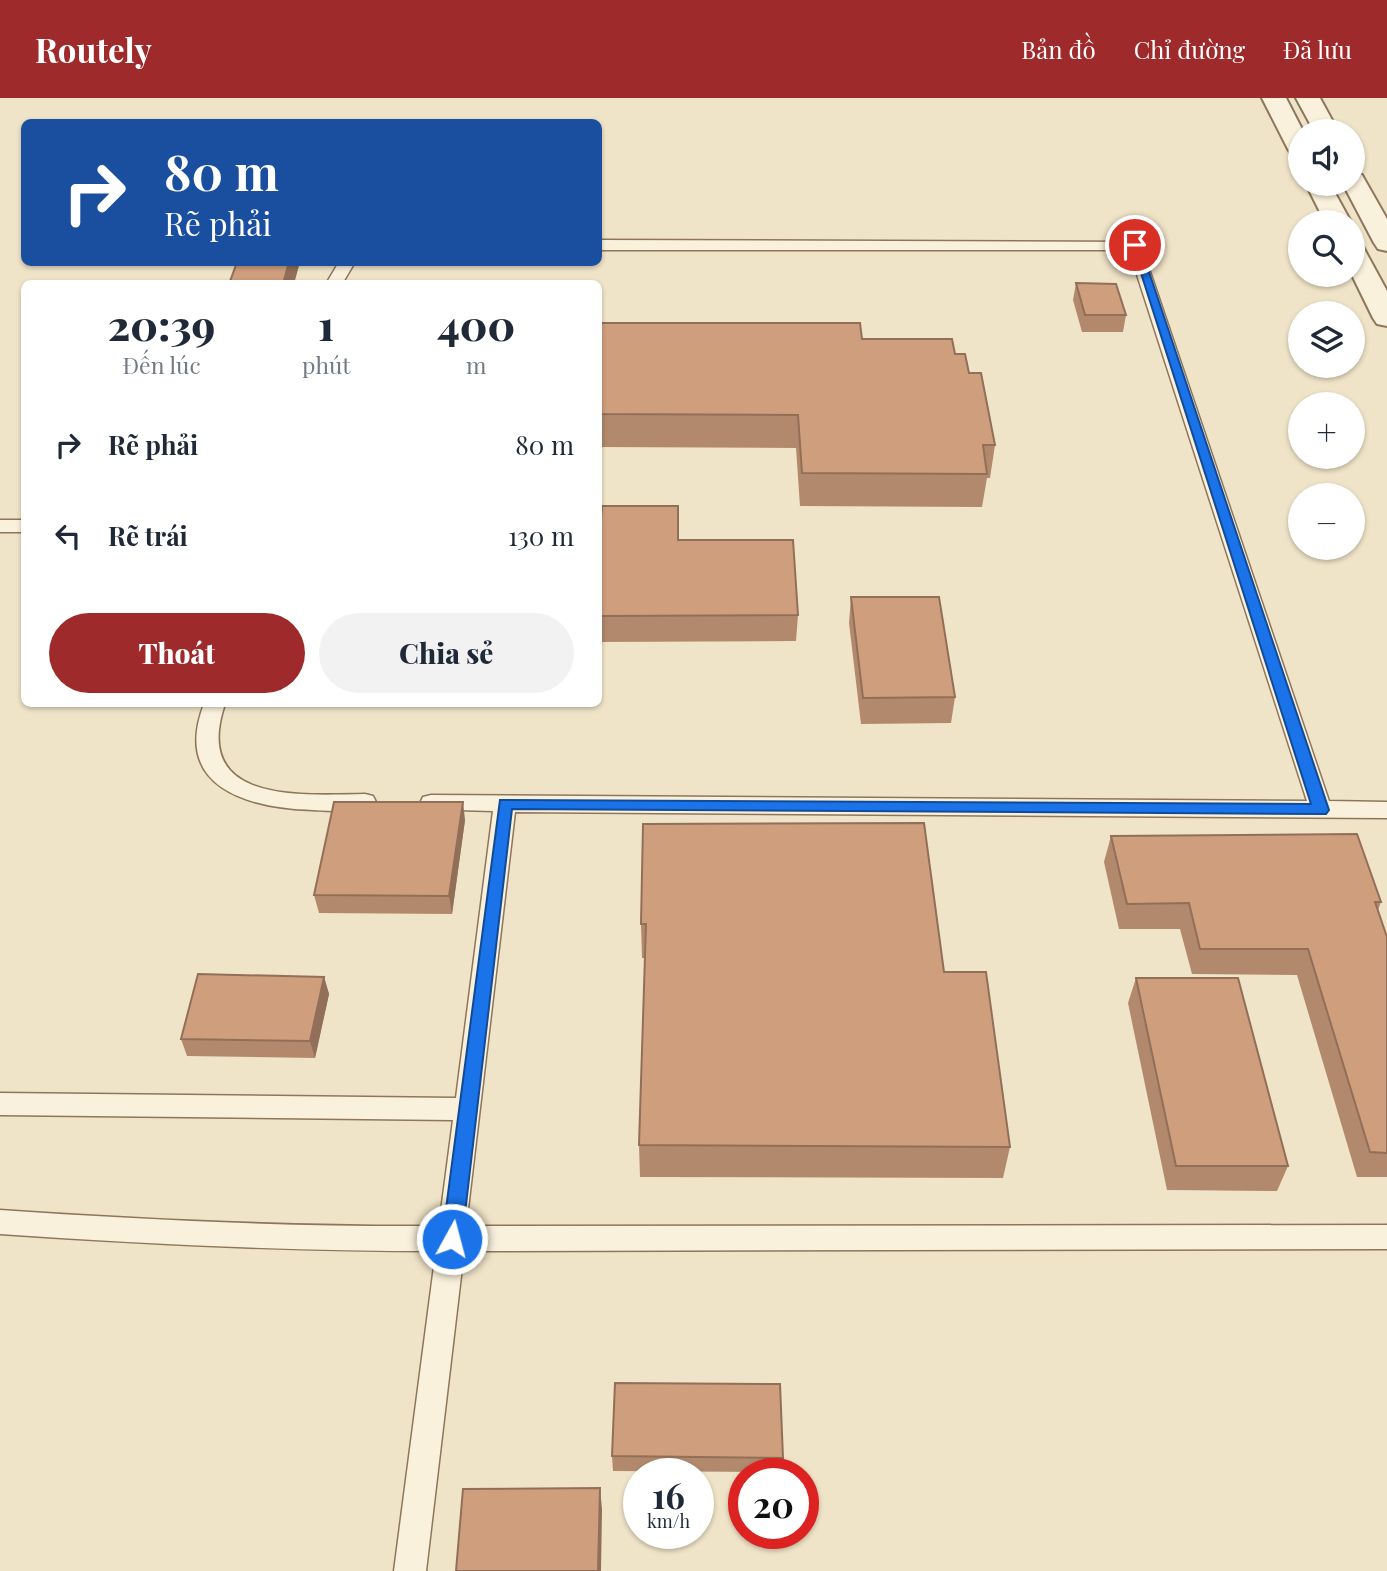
<!DOCTYPE html>
<html lang="vi">
<head>
<meta charset="utf-8">
<style>
	:root { --surface:#fff; --page:#f2f2f3; --text:#1f2937; --muted:#747a83; --accent:#9e2a2b }
	body { margin:0; font-family:"Playfair Display",serif; background:var(--page); color:var(--text); height:100vh; display:flex; flex-direction:column; font-size:26px; white-space:nowrap }
	* { box-sizing:border-box; margin:0 }
	p { font-size:23px; color:var(--muted) }
	.icon { flex:none; width:38px; height:38px; fill:none; stroke:currentColor; stroke-width:2; stroke-linecap:round; stroke-linejoin:round }
	.map { position:relative; flex:1; overflow:hidden }
	.side { position:absolute; left:21px; top:182px; width:581px; height:427px; display:flex; flex-direction:column; background:var(--surface); border-radius:10px; box-shadow:0 2px 5px #0004 }
	.side>* { flex:none }
	.top-card { position:absolute; left:21px; top:21px; width:581px; height:147px; border-radius:10px; box-shadow:0 2px 5px #0004; background:#1a4fa0; color:#fff; overflow:hidden }
	.tools { position:absolute; left:1288px; top:21px; display:grid; gap:14px }
	.tools a { display:grid; place-items:center; width:77px; height:77px; border-radius:50%; background:var(--surface); box-shadow:0 2px 5px #0004; font-size:35px }
	.speed { position:absolute; left:623px; top:1360px; display:flex; gap:14px; font-size:35px; font-weight:700; text-align:center }
	.speed>* { display:grid; place-content:center; width:91px; height:91px; border-radius:50%; background:var(--surface); box-shadow:0 2px 5px #0004; line-height:1 }
	.speed small { font-size:18px; font-weight:400 }
	.speed .limit { border:10px solid #d22; background:#fff; color:#111 }
	.pin { position:absolute; display:grid; place-items:center; width:60px; height:60px; color:#fff; margin:-30px; border:4px solid #fff; border-radius:50%; box-shadow:0 2px 7px #0007 }
	.me { position:absolute; width:77px; margin:-38px; rotate:7deg; stroke-linejoin:round; filter:drop-shadow(0 0 5px #0008) }
	.turn { display:flex; align-items:center; gap:24px; height:147px; padding:0 28px; font-size:32px }
	.turn .icon { width:91px; height:91px; stroke-width:2.5 }
	.turn b { display:block; font-size:49px; line-height:60px }
	.eta { display:flex; justify-content:space-evenly; align-items:center; height:119px; text-align:center }
	.eta b { font-size:42px; font-weight:800; line-height:49px }
	.button { display:flex; gap:14px; margin-top:auto; padding:14px 28px }
	.button a { flex:1; height:80px; border-radius:42px; background:var(--accent); color:#fff; font-size:28px; font-weight:800; line-height:80px; text-align:center }
	.button a+a { background:var(--page); color:var(--text) }
	ul { padding:0; list-style:none }
	li { display:flex; align-items:center; gap:21px; height:91px; padding:0 28px }
	li div { flex:1 }
	li b { display:block; font-size:26px }
	li em { font-style:normal }
	header { display:flex; align-items:center; gap:42px; box-sizing:border-box; height:98px; padding:0 35px; background:var(--accent); color:#fff }
	header strong { font-size:33px }
	nav { display:flex; gap:38px; margin-inline-start:auto; font-size:24px }
	.map>svg:first-child { display:block }
	.lines { fill:none; stroke-linecap:round; stroke-linejoin:round }
	.service-casing { stroke:#8d765c; stroke-width:3 }
	.tertiary-casing { stroke:#8d765c; stroke-width:4 }
	.service { fill:#faf1dc; fill-rule:evenodd }
	.tertiary { fill:#faf1dc; fill-rule:evenodd }
	.wall { fill:#b2896c }
	.shaded-wall { fill:#916f58 }
	.building { fill:#cf9f7d; stroke:#916f58; stroke-width:2 }
	.route { fill:#1a73e8; stroke:#114b97; stroke-width:2 }
</style>
</head>
<body>
<header>
<strong>Routely</strong>
<nav><a>Bản đồ</a><a>Chỉ đường</a><a>Đã lưu</a></nav>
</header>
<div class="map">
<svg width="1387" height="1473" viewBox="0 0 1387 1473">
	<rect width="100%" height="100%" fill="#f0e4c8"/>
	<g class="lines">
		<defs>
			<path id="service" d="M598,142l542,2 189,559 58,1v16l-872,-6 -49,414 921,-1v24l-923,2 -38,320h-32l42,-320c-146,0 -291,-7 -436,-17v-24c146,10 292,17 439,16l14,-106 -453,-5v-22l456,5 37,-287 -70,-2 -3,-6 3,-6 8,-2 876,6 -178,-551h-531z
				M339,164h16l-13,22h-16z
				M0,422h24v12h-24z
				M204,606h21c-34,100 75,91 140,90l8,2 3,6 -3,6c-18,5 -41,3 -60,2 -66,-2 -141,-23 -109,-106z"/>
			<path id="tertiary" d="M1262,0h24l17,33h-3v25l-9,-2 -3,-5z
				M1296,0h24l18,33h-24z
				M1353,75l9,2 25,44v32l-9,-2 -4,-6 -31,-59h10z
				M1306,86h24l21,38h-26z
				M1353,145l9,2 25,46v35l-10,-2 -4,-6 -21,-43z"/>
		</defs>
		<use href="#service" class="service-casing"/>
		<use href="#tertiary" class="tertiary-casing"/>
		<use href="#service" class="service"/>
		<use href="#tertiary" class="tertiary"/>
	</g>
	<path class="wall" d="M1076,185l50,32 -3,17h-41l-9,-32z
		M598,225l264,16 93,15 14,19 26,72 -5,33h-3l-5,29 -182,-1 -4,-58 -198,-1z
		M678,442l120,75 -2,26 -198,1v-90z
		M851,499l104,100 -4,26 -90,1 -12,-101z
		M465,722l-13,94 -133,-1 -5,-18z
		M643,726l301,148 66,175 -7,31 -363,-1 -1,-32 6,-187h-3l-1,-34z
		M1111,738l270,66 -3,8 9,27v240h-30l-60,-202 -105,-1 -12,-45h-61l-15,-67z
		M324,879l5,17 -14,64 -128,-2 -6,-17z
		M1136,880l152,188 -11,25 -110,-1 -39,-187z
		M612,1358l171,2 -2,14 -168,-1z"/>
	<path class="shaded-wall" d="M289,164h11l-6,22h-11z
		M463,704l2,18 -13,94 -3,-18z
		M324,879l5,17 -14,64 -5,-17z
		M600,1390l2,21 -1,62h-3z"/>
	<path class="building" d="M250,164h39l-6,22h-54l7,-19h13z
		M1076,185l40,1 10,31h-41z
		M598,225h262l2,16h90l3,15h10l4,19h12l14,72h-12l4,29 -185,-1 -4,-58 -200,-1z
		M602,408h76v34h115l5,75 -200,1v-64z
		M851,499h88l16,100 -92,1z
		M334,704h129l-14,94 -135,-1z
		M924,725l20,149h42l24,175 -371,-2 7,-221h-5l2,-100z
		M1357,736l24,68h-6l12,35v216l-17,-1 -62,-203h-108l-11,-46 -62,1 -16,-68z
		M198,876l126,3 -14,64 -129,-2z
		M1136,880h102l50,188h-112z
		M615,1285l165,1 3,74 -171,-2z
		M600,1390l-2,83h-142l7,-82z"/>
	<path class="route" d="M1131,144l9,3 189,565 -3,4 -814,-5 -50,430 -3,6 -7,2 -7,-2 -3,-6 58,-439 811,4z"/>
</svg>
<div class="tools">
<a><svg class="icon" aria-label="sound" viewBox="0 0 24 24"><path d="M4 9h4l5-4v14l-5-4H4zM17 9q2 3 0 6"/></svg></a>
<a><svg class="icon" aria-label="search" viewBox="0 0 24 24"><circle cx="10" cy="10" r="6"/><path d="M15 15l6 6"/></svg></a>
<a><svg class="icon" aria-label="layers" viewBox="0 0 24 24"><path d="M12 4l9 5-9 5-9-5zM3 14l9 5 9-5"/></svg></a>
<a>+</a>
<a>−</a>
</div>
<div class="speed"><div>16<small>km/h</small></div><div class="limit">20</div></div>
<div class="pin" style="left:1135px;top:147px;background:#d93025"><svg class="icon" aria-label="arrive" viewBox="0 0 24 24"><path d="M6 21V4h12l-3 4 3 4H6"/></svg></div>
<svg class="me" style="left:452px;top:1141px" viewBox="-20 -20 40 40"><circle r="17" fill="#1a73e8" stroke="#fff" stroke-width="3"/><path d="M0-11L8 9 0 5-8 9z" fill="#fff"/></svg>
<div class="top-card">
<div class="turn"><svg class="icon" aria-label="right" viewBox="0 0 24 24"><path d="M7 20v-9h11M14 6l5 5-5 5"/></svg><div><b>80 m</b>Rẽ phải</div></div>
</div>
<section class="side">
<div class="eta">
<div><b>20:39</b><p>Đến lúc</p></div>
<div><b>1</b><p>phút</p></div>
<div><b>400</b><p>m</p></div>
</div>
<ul>
<li><svg class="icon" aria-label="right" viewBox="0 0 24 24"><path d="M7 20v-9h11M14 6l5 5-5 5"/></svg><div><b>Rẽ phải</b></div><em>80 m</em></li>
<li><svg class="icon" aria-label="left" viewBox="0 0 24 24"><path d="M17 20v-9H6M10 6l-5 5 5 5"/></svg><div><b>Rẽ trái</b></div><em>130 m</em></li>
</ul>
<div class="button"><a>Thoát</a><a>Chia sẻ</a></div>
</section>
</div>
</body>
</html>
